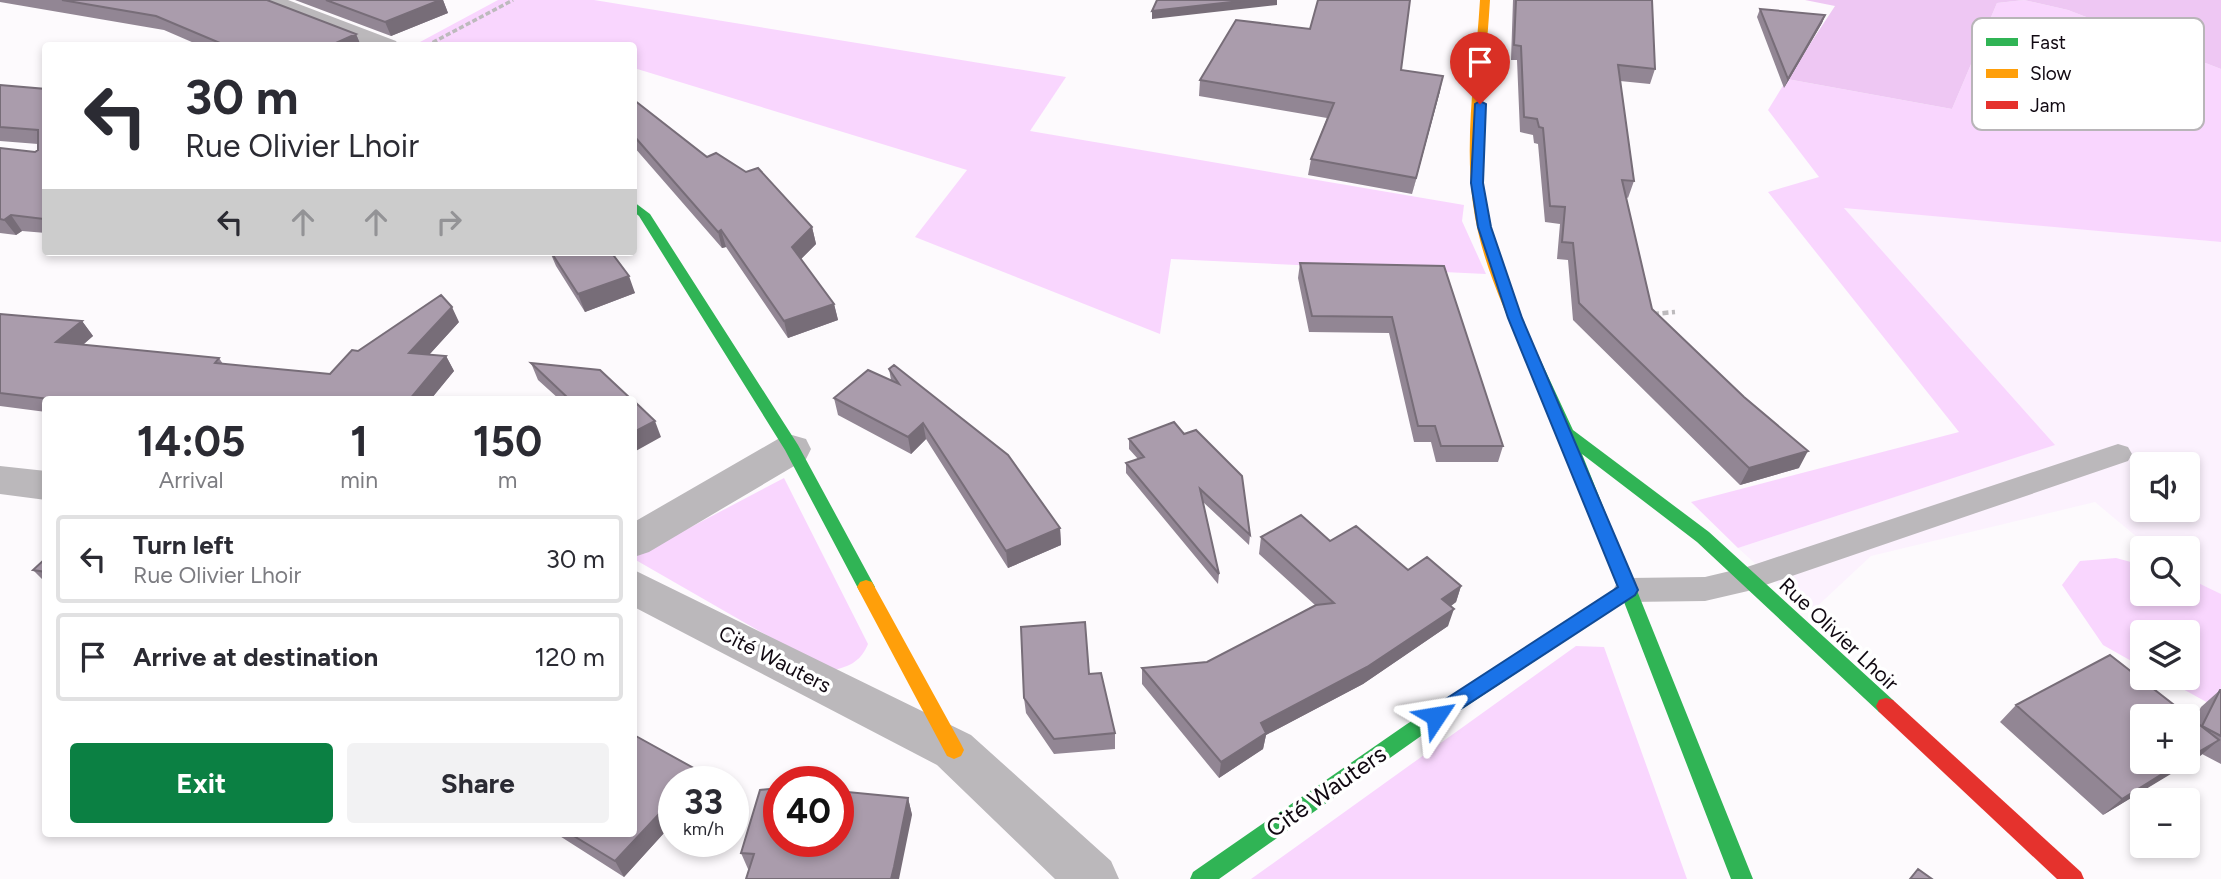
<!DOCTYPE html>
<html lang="en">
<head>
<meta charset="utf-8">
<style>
	:root { --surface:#fff; --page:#f2f2f3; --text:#2b2b33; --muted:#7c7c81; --line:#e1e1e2; --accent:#0b8043 }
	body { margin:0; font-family:Figtree,sans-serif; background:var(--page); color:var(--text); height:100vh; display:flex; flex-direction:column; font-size:26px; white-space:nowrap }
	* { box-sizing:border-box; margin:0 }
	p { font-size:23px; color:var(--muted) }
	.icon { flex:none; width:38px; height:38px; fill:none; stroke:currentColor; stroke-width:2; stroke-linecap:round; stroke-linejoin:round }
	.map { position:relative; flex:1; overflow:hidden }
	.sheet { position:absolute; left:42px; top:396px; width:595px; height:441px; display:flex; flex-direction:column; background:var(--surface); border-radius:7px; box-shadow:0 4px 10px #0003 }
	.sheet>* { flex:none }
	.hud { position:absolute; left:42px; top:42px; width:595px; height:214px; border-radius:7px; box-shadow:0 4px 10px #0003; background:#fff; color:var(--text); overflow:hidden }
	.controls { position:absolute; left:2130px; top:452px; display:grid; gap:14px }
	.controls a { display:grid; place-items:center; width:70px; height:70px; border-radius:7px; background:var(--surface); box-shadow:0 4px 10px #0003; font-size:35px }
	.speed { position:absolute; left:658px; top:766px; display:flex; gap:14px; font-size:35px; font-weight:700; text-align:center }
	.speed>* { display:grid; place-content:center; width:91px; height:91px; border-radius:50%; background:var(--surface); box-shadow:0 4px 10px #0003; line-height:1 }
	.speed small { font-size:18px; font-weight:400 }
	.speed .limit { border:10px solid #d22; background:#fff; color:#111 }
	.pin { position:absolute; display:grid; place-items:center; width:60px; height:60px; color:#fff; margin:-72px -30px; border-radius:50% 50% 50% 0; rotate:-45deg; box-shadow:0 0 7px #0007 }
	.pin .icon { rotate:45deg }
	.me { position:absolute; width:77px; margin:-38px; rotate:57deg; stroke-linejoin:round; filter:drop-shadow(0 0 5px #0008) }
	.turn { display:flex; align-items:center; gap:24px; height:147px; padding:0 28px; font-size:32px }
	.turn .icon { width:91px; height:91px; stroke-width:2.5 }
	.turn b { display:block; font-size:49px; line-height:60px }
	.lanes { display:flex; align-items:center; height:66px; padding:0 28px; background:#0003; justify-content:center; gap:35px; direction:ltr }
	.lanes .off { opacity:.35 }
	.eta { display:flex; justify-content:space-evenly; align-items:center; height:119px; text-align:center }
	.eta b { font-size:42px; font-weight:700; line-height:49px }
	.primary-button { display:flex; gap:14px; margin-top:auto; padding:14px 28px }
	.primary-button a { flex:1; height:80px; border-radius:7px; background:var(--accent); color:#fff; font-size:28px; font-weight:700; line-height:80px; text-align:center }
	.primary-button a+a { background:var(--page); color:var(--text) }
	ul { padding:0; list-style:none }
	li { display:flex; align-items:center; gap:21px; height:88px; margin:0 14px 10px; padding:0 14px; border:4px solid var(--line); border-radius:7px }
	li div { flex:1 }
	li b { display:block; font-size:26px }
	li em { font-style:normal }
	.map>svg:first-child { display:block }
	.built { fill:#fcf2fe; fill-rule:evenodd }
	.green { fill:#f9d6fe }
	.forest { fill:#eec7f3 }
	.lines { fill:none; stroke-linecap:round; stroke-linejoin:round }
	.path-far1 { stroke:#bdbabd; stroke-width:3.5; stroke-dasharray:5 2.5; stroke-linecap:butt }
	.path { stroke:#bdbabd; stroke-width:4.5; stroke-dasharray:6 3.5; stroke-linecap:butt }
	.lane { fill:#bbb8bb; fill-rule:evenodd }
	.street { fill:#bbb8bb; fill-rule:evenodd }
	.fast { fill:#30b455; fill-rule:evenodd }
	.slow { fill:#ff9f0a; fill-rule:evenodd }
	.jam { fill:#e5322d; fill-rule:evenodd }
	.wall { fill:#928694 }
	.shaded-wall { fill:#776d78 }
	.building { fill:#aa9cac; stroke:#776d78; stroke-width:2 }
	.route { fill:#1a73e8; stroke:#114b97; stroke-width:2 }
	.labels { text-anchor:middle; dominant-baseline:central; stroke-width:7; stroke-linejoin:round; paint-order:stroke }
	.street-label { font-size:21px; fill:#110912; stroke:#fff }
	.near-street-label { font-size:24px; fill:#110912; stroke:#fff }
	.key { fill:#fff; stroke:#b8b5b8; stroke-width:2 }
	.key-label { font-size:19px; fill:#110912 }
</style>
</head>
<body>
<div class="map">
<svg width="2221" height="879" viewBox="0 0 2221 879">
	<rect width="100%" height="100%" fill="#fdfafd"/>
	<path class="built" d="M1843,207l378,35v352l-33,-16v-30h-38l-55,-46 -224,54 -61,57 -72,-65 316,-103zM2142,464h46v45h-46z"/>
	<path class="green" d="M498,0h96l472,77 -36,54 434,74 -2,16 24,53 -315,-15 -11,75 -245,-97 52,-67 -333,-102v-22h-208l-6,-4z
		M2024,0l44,10 153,59v173l-377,-34 211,237 -317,103 -47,-46 268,-70 -191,-240 51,-15 -51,-67 19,-31 165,30 45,-106z
		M784,478l84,166c-8,19 -20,23 -39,27l-195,-112v-2z
		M2116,558l26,7v28h46v-15l33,16v116l-60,-33h27v-45h-46v35l-39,-22 -41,-60 18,-24z
		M1576,646l28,1 83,232h-436z"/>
	<path class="forest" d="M1805,0h416v69l-153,-59 -44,-10 -27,3 -45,106 -165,-30 48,-73z"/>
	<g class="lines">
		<path class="path-far1" d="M426,46l87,-46"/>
		<path class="path" d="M1653,314l22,-2"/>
		<path class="lane" d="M2118,444l10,3 4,7 -4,7 -380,130 -43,10 -76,1 -11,-3 -5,-9 5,-9 11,-3 76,-1 42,-10z"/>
		<path class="street" d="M254,0h34l108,41 3,5h-36l-105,-41z
			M792,435l14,4 5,10 -5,10 -157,93 -15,5v-35l144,-83z
			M0,466l46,5v29l-46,-6z
			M634,570l337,165 140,126 8,18h-64l-118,-114 -303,-158z"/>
		<path class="fast" d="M634,202l16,12 148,231 77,142 -3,5 -6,2 -6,-2 -75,-142 -146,-234 -5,-4z
			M1534,356l7,5 32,69 136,102 184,168 3,6 -3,6 -7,2 -7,-2 -182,-170 -115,-88 171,425h-22l-107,-277 -203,134 -202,143h-29l3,-7 214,-148 211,-136 -60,-155 -31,-72z"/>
		<path class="slow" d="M1480,0h10c-4,67 -14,137 -5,204 8,55 34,107 56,157l-7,5 -7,-5c-22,-50 -47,-102 -54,-157 -9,-67 3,-137 7,-204z
			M866,580l6,2 89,162 3,6 -3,6 -7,3 -7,-3 -90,-169 3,-5z"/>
		<path class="jam" d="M1886,698l7,2 188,172 3,7h-27l-178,-167 -3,-6 3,-6z"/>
	</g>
	<path class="wall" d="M0,0h267l89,34 5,12h-160l-37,-16 -164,-28z
		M295,0h148l5,13 -57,23z
		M1513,0h139l3,69 -5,15 -30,-3 14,100 -6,17 -2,-1 26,112 147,159 -59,17 -167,-165 -5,-60 -11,-1 3,-35 -15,-2 -7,-78 -4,-1 -1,-8 -13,-3 -3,-72h-6z
		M1760,9l65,6 -3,8 -38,65 -27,-71z
		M1401,70l39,21 -28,103 -104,-19 3,-16 16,-41 -128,-22 1,-16z
		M0,85l46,4v144l-24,-2 -6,4 -16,-2v-85l35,4 3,-2v-6l-38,-3z
		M634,100l73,57 39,15 66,55 4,17 -15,15 33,45 4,16 -50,18 -62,-91 -4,1 -88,-101z
		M550,252h61l24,41 -50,19 -29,-46z
		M1300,263l144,3 59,180 -5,16h-62l-5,-20h-17l-25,-109 -80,-1 -11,-54z
		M0,314l82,7 11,15 -10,9 136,13 4,6 107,10 28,-23 101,-29 -30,33 17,1 8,15 -23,28h-385v13l-46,-6z
		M531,363l100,36h-72l-21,-19z
		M889,369l171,159 1,17 -53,23 -82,-129 -15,15 -73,-39 -4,-17 57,-18z
		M1174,422l76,113 -1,10 -46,-43 16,72 -1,10 -92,-111v-10l12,-4 -9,-10v-10z
		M1261,537l69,4 78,29 53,16 -5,16 -5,4 -3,20 -85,58 -97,51 -3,14 -44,29 -77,-94v-16l65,-6 108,-57 -56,-51z
		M46,558v25l-13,-13z
		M1089,674l26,59v16l-61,5 -28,-41 -2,-15z
		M2220,690h1v74l-19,-10 -99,61 -103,-93 16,-17 178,15 7,-13z
		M634,735l65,36 5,11h-30v40l-50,55 -69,-44h79z
		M908,798l4,17 -163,54h-1l-7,-16z"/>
	<path class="shaded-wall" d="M434,0h9l5,13 -57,23 -6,-14z
		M1249,0h28v5l-125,14v-8z
		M1825,15l-3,8 -38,65 4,-9z
		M356,34l5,12h-21l-2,-4z
		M1443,76l-3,15 -28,103 4,-16z
		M11,215l11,16 -6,4 -12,-15z
		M812,227l4,17 -20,20 -4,-17z
		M721,230l5,17 -4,1 -4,-16z
		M629,276l6,17 -50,19 -7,-18z
		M834,304l4,16 -50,18 -4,-17z
		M452,307l7,15 -42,46 -8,-15z
		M82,321l11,15 -25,21 -12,-15z
		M446,356l8,15 -23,28h-21z
		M655,421l6,16 -27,15v-20z
		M923,423l3,16 -15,15 -3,-17z
		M1808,451l-9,17 -59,17 9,-17z
		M1060,528l1,17 -53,23 -2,-17z
		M1461,586l-5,16 -19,14 5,-17z
		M1454,609l-6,17 -85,58 -97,51 -3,14 -44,29 2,-16 40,-39z
		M2219,740l-20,17 -96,58 19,-16 61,-38h5v-3z
		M699,771l5,11h-15z
		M674,798v24l-50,55 -9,-16z
		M908,798l4,17 -13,64h-8z"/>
	<path class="building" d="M62,0h205l89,34 -18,8 9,4h-120l-71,-30z
		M326,0h114l-55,22z
		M1157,0h92l-97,11z
		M1318,0h92l-9,70 42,6 -27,102 -105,-19 23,-56 -134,-23 36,-60 74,9z
		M1516,0h136l3,69 -37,-4 16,116 -12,-1 30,129 92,88 64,54 -59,17 -170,-165 -6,-60 -11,-1 3,-35 -15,-1 -7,-78 -4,-1 -2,-8 -13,-2 -3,-71 -7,-1z
		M1760,9l65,6 -37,64z
		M0,85l46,4v129l-2,1 -33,-4 -7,5 -4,-1v-71l35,4 3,-2v-20l-38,-3z
		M634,100l73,57 9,-4 30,19 12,-4 54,59 -20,20 42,57 -50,17 -63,-91 -3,2 -84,-96z
		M551,252h60l18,24 -51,18z
		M1300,263l144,3 59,180h-62l-6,-20h-17l-26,-109 -80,-1z
		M441,295l11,12 -43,46 37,3 -36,43h-361l-49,-6v-79l82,7 -26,21 163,16 -4,5 115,11 22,-24 6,1z
		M531,363l69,7 31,29h-62z
		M894,365l114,90 52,73 -54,23 -83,-128 -15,14 -74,-39 34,-28 31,14 -10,-15z
		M634,401l21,20 -21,11z
		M1174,422l10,12 12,-4 46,46 8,59 -50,-46 19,85 -93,-111 18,-6 -15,-18z
		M1301,515l29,26 26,-15 52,44 19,-13 34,29 -19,13 12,10 -87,58 -106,56 5,10 -45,29 -79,-94 65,-6 109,-57 18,-2 -73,-66z
		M46,558v14l-13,-2z
		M1085,622l4,52 12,-1 14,60 -61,6 -30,-41 -3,-71z
		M2110,655l109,85 -31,18v-42h-46v45h41l-61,38 -106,-94z
		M2220,690h1v46l-19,-10z
		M634,735l65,36 -10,11h-15v16l-59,63 -46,-28h65z
		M779,788v54h59v-51l70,7 -14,69 -3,12h-145l8,-25 -13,-1 19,-63z
		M1918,869l14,10h-22z"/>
	<path class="route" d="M1480,101l6,3 -3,79 8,44 31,91 116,272 -3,5 -199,130 -7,-3 -3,-6 3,-6 189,-123 -110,-269 -30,-91 -7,-44 4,-79z"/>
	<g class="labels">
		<g class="street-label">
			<text transform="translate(1839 634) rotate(43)">Rue Olivier Lhoir</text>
			<text transform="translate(775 659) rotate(27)">Cité Wauters</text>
		</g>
		<g class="near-street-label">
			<text transform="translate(1326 791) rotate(-35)">Cité Wauters</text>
		</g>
	</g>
	<rect x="1972" y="18" width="232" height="112" rx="10" class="key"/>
	<rect x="1986" y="38" width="32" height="8" fill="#30b455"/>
	<rect x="1986" y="69" width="32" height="9" fill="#ff9f0a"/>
	<rect x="1986" y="101" width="32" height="8" fill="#e5322d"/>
	<g class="key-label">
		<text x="2030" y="49">Fast</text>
		<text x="2030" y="80">Slow</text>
		<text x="2030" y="112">Jam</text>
	</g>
</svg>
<div class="controls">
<a><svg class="icon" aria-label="sound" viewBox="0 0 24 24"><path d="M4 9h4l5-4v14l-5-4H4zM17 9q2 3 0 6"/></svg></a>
<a><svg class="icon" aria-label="search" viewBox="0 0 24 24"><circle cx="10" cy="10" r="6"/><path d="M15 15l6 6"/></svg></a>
<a><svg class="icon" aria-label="layers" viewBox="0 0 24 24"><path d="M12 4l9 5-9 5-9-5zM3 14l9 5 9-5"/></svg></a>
<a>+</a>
<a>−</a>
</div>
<div class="speed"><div>33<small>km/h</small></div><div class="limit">40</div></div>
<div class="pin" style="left:1480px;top:104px;background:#d93025"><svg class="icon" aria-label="arrive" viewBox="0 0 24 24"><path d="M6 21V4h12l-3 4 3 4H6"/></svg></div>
<svg class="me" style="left:1436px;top:716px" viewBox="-20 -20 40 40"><path d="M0-17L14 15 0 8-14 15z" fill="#1a73e8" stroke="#fff" stroke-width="4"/></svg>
<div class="hud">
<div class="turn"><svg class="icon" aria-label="left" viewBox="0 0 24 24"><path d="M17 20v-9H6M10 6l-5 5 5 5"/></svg><div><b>30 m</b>Rue Olivier Lhoir</div></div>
<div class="lanes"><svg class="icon" aria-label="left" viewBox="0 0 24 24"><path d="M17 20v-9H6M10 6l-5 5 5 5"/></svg><svg class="icon off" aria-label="ahead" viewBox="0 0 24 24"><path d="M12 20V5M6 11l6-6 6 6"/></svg><svg class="icon off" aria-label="ahead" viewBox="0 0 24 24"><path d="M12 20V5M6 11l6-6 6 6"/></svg><svg class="icon off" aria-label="right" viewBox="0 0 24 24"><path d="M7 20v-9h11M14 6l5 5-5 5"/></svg></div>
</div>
<section class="sheet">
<div class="eta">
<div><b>14:05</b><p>Arrival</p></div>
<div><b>1</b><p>min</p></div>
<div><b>150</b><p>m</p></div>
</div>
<ul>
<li><svg class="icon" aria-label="left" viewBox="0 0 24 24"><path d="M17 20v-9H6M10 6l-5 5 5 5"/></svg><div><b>Turn left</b><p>Rue Olivier Lhoir</p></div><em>30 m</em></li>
<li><svg class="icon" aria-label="arrive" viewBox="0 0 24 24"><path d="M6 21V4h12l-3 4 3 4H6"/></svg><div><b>Arrive at destination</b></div><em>120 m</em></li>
</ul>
<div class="primary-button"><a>Exit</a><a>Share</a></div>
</section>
</div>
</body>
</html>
